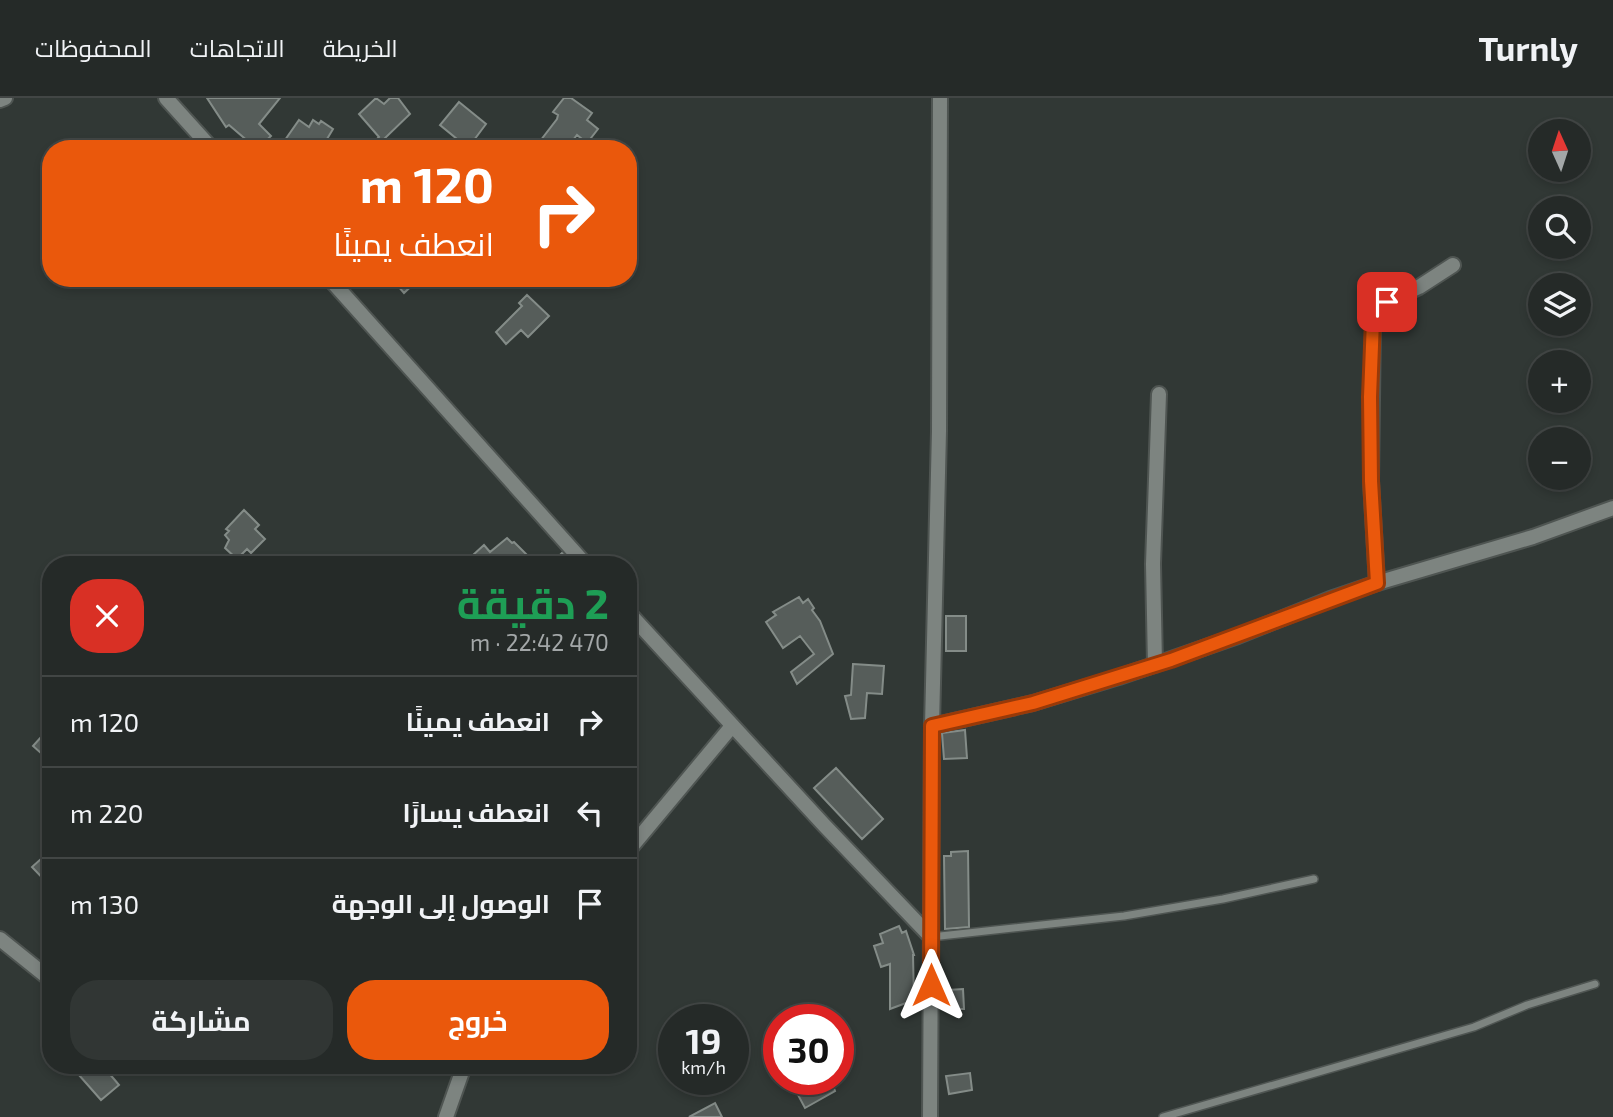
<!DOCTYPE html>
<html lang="ar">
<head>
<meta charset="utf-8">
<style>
	:root { --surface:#252a28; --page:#313634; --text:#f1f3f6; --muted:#a3a7a8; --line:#424645; --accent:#ea580c }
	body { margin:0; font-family:"Exo 2",Cairo,sans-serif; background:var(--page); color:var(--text); direction:rtl; height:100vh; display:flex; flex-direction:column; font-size:26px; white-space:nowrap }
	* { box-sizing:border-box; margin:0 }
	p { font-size:23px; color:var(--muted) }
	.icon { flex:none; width:38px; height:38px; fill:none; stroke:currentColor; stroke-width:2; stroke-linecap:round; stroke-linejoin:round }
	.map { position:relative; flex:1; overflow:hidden; direction:ltr }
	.drawer { position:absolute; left:42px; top:458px; width:595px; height:518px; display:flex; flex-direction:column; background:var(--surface); border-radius:28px; box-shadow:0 4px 10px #0003,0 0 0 2px var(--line); direction:rtl }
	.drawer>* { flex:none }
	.banner { position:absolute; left:42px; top:42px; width:595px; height:147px; border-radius:28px; box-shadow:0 4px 10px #0003,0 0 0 2px var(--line); direction:rtl; background:#ea580c; color:#fff; overflow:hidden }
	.needle { width:46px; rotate:357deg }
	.fabs { position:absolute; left:1528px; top:21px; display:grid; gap:14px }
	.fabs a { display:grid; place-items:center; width:63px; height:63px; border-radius:50%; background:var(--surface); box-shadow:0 4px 10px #0003,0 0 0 2px var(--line); font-size:35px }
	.speed { position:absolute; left:658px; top:906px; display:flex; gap:14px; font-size:35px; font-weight:700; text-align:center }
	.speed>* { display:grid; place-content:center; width:91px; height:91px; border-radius:50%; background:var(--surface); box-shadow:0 4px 10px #0003,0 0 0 2px var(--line); line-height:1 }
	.speed small { font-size:18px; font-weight:400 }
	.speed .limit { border:10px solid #d22; background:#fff; color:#111 }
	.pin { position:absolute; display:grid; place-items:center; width:60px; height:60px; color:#fff; margin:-30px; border-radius:14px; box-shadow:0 4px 10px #0006 }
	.me { position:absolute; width:77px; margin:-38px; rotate:0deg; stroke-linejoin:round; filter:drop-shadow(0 0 5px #0008) }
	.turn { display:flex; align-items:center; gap:24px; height:147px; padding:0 28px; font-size:32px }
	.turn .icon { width:91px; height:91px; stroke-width:2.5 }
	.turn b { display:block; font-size:49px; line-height:60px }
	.round { display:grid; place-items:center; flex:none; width:74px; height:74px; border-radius:28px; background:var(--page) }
	.summary { display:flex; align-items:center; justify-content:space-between; height:119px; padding:0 28px }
	h1 { font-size:42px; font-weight:700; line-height:52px; color:#1e9e55 }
	.cta { display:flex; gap:14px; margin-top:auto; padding:14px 28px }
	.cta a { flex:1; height:80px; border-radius:28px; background:var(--accent); color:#fff; font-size:28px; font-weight:700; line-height:80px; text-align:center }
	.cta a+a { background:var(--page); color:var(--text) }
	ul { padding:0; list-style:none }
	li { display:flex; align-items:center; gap:21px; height:91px; padding:0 28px; border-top:2px solid var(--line) }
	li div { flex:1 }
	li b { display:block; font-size:26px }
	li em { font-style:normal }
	header { display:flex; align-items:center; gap:42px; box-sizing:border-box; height:98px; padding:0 35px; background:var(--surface); border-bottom:2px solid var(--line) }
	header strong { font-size:33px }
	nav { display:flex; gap:38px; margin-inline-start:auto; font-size:24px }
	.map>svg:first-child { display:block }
	.building { fill:#565d5a; stroke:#848c88; stroke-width:2 }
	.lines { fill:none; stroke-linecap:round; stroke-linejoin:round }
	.service-casing { stroke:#4f5552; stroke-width:10 }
	.minor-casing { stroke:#4f5552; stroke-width:18 }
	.service { stroke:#7d8480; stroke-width:7 }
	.minor { stroke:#7d8480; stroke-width:14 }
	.route-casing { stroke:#983908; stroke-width:18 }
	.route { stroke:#ea580c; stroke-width:12 }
</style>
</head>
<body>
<header>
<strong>Turnly</strong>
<nav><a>الخريطة</a><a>الاتجاهات</a><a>المحفوظات</a></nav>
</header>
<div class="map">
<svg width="1613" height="1019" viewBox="0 0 1613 1019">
	<rect width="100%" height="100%" fill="#313835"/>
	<path class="building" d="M207,0h73l-21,26 12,12 -14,13 -28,-24 -3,2z
		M376,0l8,6 6,-6h8l12,16 -26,25 9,10h-26l12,-12 -20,-23z
		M564,0h7l21,15 -5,7 11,9 -11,14 -10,-8 -11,14 -10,-6 -5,6h-17l23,-30 1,-4 -5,-3z
		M459,4l27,22 -18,24 -28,-23z
		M299,22l10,7 4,-7 6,4 2,-3 12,8 -12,20h-23l-13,-9z
		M391,180h29l-16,15z
		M527,197l22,21 -21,21 -7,-7 -15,14 -10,-12 26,-26 -3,-3z
		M244,412l15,15 -4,4 10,10 -14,14 -4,-4 -10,10 -12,-11 4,-8 -4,-5 4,-4 -3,-2z
		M507,440l5,5 2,-1 12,12 -12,11h-31l-10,-10 11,-10 6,7z
		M562,455l11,12h-23z
		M799,499l4,6 5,-4 6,9 -2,2 8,11 13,33 -36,30 -6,-12 23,-18 -14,-18 -17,12 -17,-26 10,-7 -3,-3z
		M946,518h20v35h-20z
		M853,566l31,2 -2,28 -15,-1 -2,25 -14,1 -6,-23 6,-1z
		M51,628v36l-18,-16z
		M965,632l2,28 -23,1 -2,-26z
		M836,670l47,51 -21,20 -48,-51z
		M51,752v37l-19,-20z
		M968,753l1,76 -24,2 -1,-73h7v-4z
		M899,828l3,7 4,-2 8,24h-1l1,45 -24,9v-45l-9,3 -7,-21 9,-3 -3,-9z
		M963,891l1,20h-16v-19z
		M71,968h32l16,19 -18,15z
		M970,975l2,17 -23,4 -3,-18z
		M790,982h41l4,11 -30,17z
		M715,1005l7,14h-33z"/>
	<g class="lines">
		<defs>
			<path id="service" d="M931,839l193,-21 99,-17 91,-20
				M1163,1019l311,-90 53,-22 68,-21"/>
			<path id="minor" d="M166,0l46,51
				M0,2l5,-2
				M329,180l257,287
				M1377,485l-6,-102 2,-161 14,-18 32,-15 34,-22
				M628,514l196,213 107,112
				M1155,567l-2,-101 6,-170
				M932,628l101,-23 86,-26 119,-41 92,-37 47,-16 156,-46 80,-29
				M628,753l104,-125
				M0,841l51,41
				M446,1019l18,-51
				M930,1019l2,-391 7,-295 1,-333"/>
		</defs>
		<use href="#service" class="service-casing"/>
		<use href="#minor" class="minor-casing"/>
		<use href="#service" class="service"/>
		<use href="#minor" class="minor"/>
	</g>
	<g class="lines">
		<defs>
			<path id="route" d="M931,887l1,-259 101,-23 138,-43 206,-77 -6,-102 -1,-84 3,-77 14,-18"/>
		</defs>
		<use href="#route" class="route-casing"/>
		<use href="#route" class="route"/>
	</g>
</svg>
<div class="fabs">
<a><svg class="needle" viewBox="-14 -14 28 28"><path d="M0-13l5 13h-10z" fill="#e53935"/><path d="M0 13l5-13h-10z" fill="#a3a7a8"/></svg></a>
<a><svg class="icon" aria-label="search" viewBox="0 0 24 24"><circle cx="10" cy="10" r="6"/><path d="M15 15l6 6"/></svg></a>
<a><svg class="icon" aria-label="layers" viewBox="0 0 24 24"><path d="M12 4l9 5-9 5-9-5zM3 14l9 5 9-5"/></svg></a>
<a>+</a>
<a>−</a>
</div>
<div class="speed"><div>19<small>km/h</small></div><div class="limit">30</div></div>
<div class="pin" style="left:1387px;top:204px;background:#d93025"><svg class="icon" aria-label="arrive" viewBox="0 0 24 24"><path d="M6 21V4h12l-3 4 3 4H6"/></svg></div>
<svg class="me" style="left:931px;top:887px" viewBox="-20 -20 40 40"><path d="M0-17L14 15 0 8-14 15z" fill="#ea580c" stroke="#fff" stroke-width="4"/></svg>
<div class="banner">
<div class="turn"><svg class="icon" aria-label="right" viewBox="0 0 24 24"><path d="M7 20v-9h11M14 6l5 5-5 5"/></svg><div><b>120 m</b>انعطف يمينًا</div></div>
</div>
<section class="drawer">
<div class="summary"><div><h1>2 دقيقة</h1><p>470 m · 22:42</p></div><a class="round" style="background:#d93025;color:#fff"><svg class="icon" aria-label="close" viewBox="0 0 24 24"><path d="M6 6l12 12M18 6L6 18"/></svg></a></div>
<ul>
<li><svg class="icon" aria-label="right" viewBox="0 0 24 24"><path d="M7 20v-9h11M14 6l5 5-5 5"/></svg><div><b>انعطف يمينًا</b></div><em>120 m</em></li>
<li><svg class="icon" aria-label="left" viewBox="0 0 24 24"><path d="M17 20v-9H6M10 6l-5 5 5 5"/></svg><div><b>انعطف يسارًا</b></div><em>220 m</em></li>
<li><svg class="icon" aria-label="arrive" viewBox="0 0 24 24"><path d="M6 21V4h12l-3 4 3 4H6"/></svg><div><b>الوصول إلى الوجهة</b></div><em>130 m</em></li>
</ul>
<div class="cta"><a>خروج</a><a>مشاركة</a></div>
</section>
</div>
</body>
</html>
